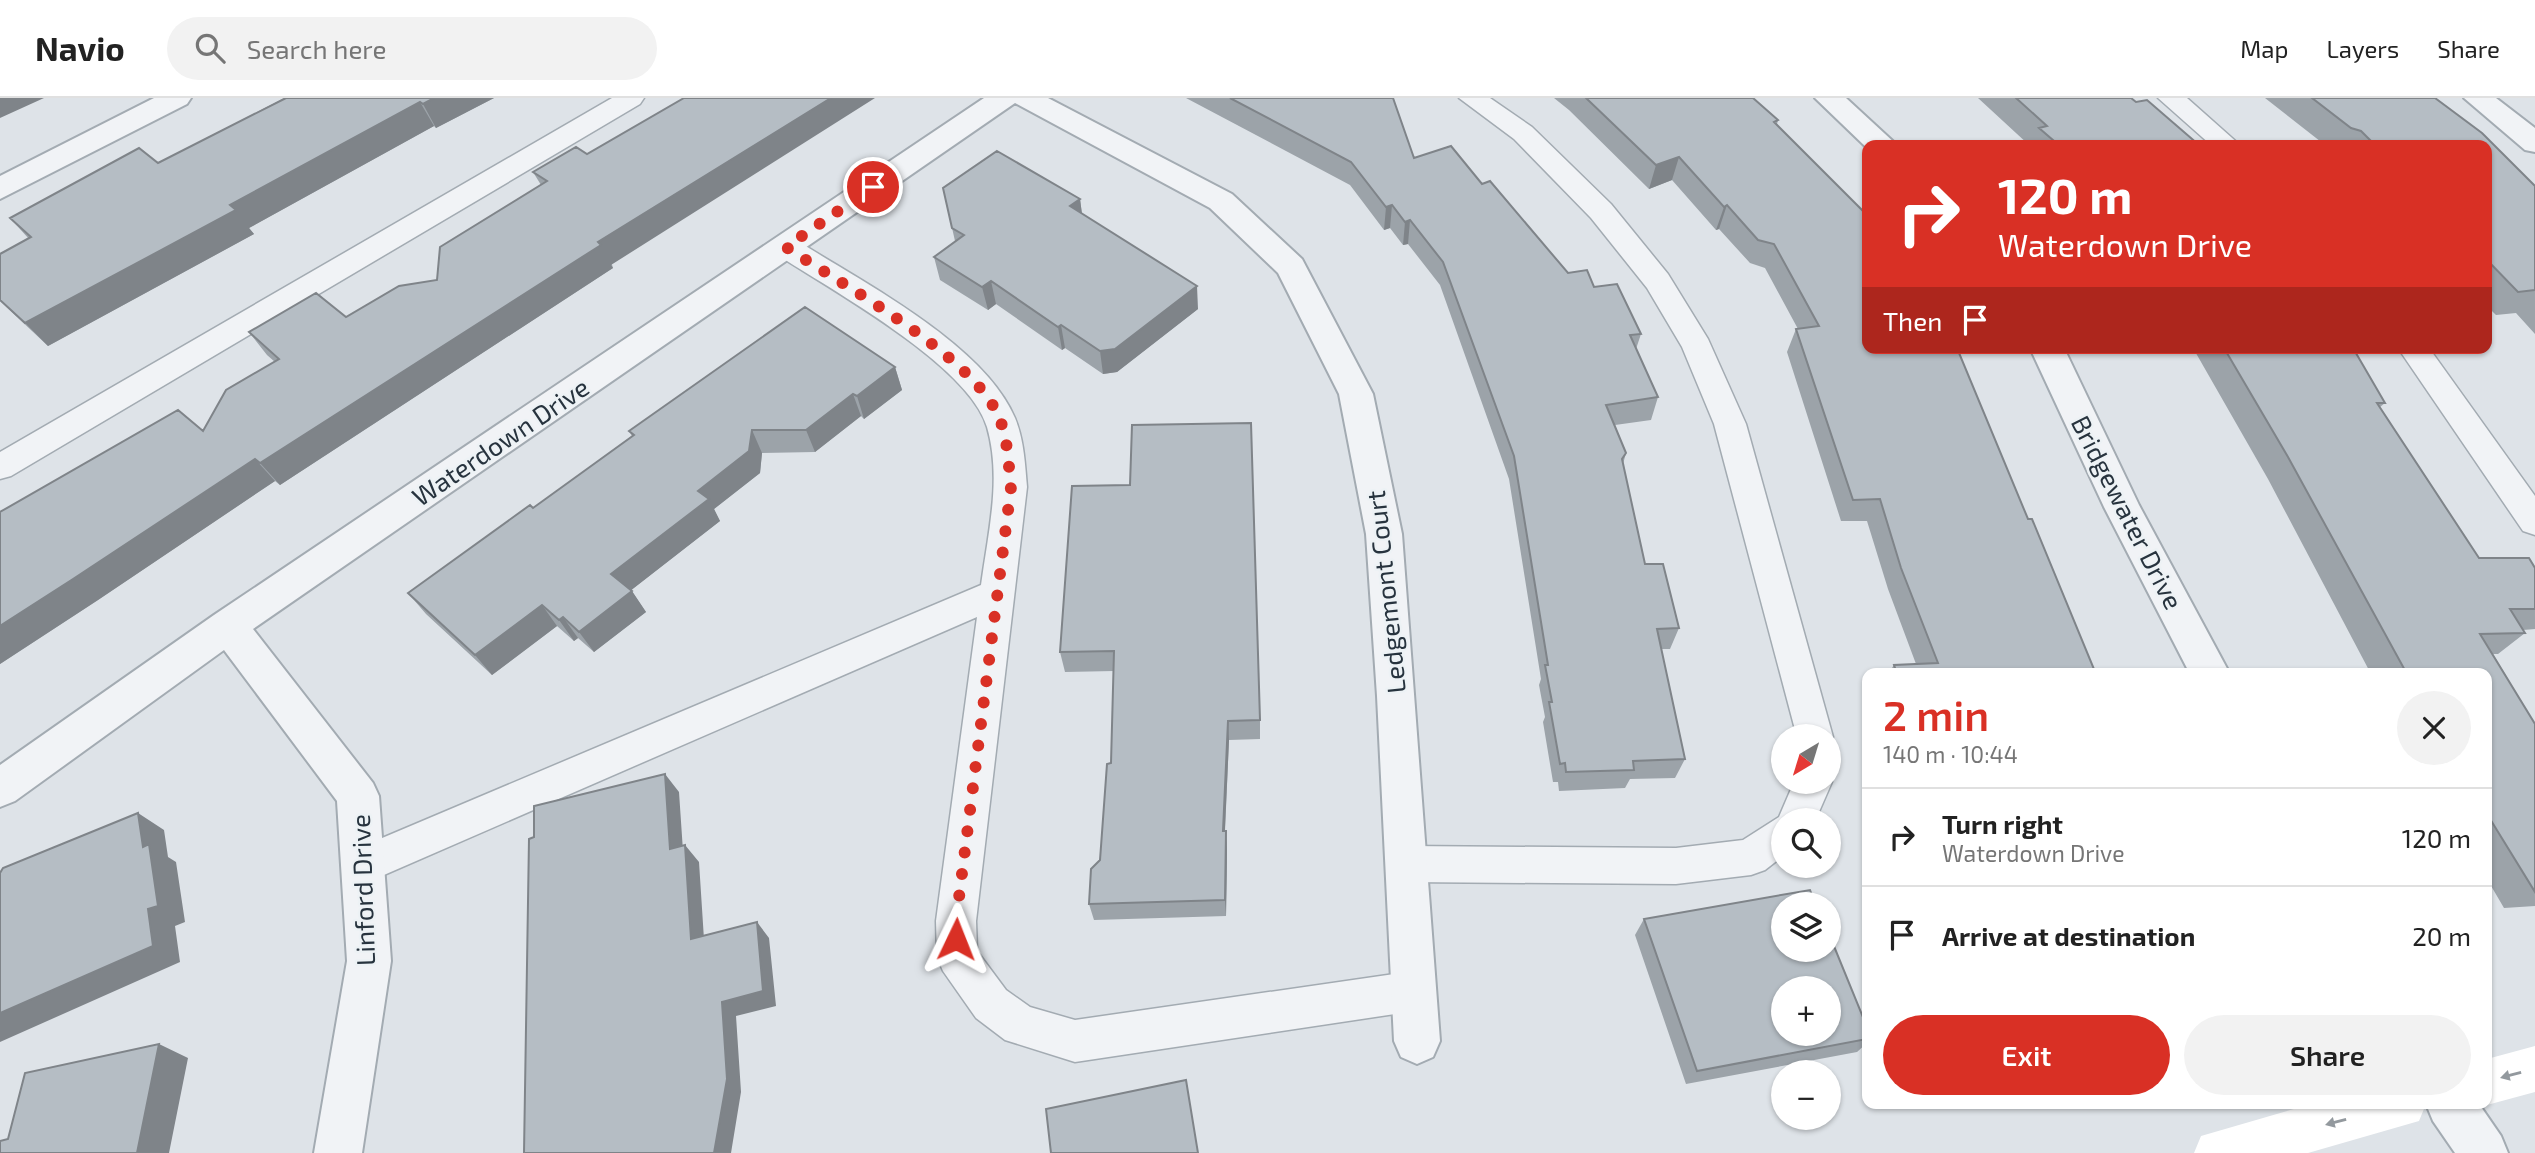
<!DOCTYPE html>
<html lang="en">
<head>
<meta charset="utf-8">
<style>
	:root { --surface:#fff; --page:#f2f2f2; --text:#222; --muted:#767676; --line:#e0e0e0; --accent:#d93025 }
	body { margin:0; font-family:"Exo 2",sans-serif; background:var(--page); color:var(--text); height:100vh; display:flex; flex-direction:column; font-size:26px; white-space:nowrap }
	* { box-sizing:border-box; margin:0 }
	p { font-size:23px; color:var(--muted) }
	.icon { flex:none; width:38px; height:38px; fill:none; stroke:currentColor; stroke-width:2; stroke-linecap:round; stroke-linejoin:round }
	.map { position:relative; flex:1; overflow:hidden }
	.sheet { position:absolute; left:1862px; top:570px; width:630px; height:441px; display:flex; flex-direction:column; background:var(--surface); border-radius:14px; box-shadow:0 2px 5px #0004 }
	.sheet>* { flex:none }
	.top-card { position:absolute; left:1862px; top:42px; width:630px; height:214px; border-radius:14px; box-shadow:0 2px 5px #0004; background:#d93025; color:#fff; overflow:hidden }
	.needle { width:46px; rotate:218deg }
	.fabs { position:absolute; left:1771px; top:626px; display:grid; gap:14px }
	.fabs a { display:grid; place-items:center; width:70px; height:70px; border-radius:50%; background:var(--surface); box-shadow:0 2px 5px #0004; font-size:35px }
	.pin { position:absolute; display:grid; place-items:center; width:60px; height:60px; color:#fff; margin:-30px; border:4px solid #fff; border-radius:50%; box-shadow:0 2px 7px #0007 }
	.me { position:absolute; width:77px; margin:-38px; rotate:2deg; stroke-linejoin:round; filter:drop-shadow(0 0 5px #0008) }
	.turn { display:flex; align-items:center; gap:24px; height:147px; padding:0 21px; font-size:32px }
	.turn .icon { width:91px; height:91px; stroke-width:2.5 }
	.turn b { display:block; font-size:49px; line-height:60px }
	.then { display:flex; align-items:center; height:66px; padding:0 21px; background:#0003; gap:14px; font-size:26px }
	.round { display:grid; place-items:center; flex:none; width:74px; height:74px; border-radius:37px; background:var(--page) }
	.summary { display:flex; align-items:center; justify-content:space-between; height:119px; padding:0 21px }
	h1 { font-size:42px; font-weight:600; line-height:52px; color:var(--accent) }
	.primary-button { display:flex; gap:14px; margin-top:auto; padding:14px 21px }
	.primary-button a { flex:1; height:80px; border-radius:42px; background:var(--accent); color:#fff; font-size:28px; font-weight:600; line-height:80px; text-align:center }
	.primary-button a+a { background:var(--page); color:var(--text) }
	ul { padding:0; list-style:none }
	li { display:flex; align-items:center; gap:21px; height:98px; padding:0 21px; border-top:2px solid var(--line) }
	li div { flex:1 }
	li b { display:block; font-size:26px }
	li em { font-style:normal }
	header { display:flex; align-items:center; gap:42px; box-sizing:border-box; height:98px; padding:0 35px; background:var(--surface); border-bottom:2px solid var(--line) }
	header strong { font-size:33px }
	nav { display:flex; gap:38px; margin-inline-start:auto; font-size:24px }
	.search { width:490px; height:63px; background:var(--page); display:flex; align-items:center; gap:18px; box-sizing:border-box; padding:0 24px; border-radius:38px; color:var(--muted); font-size:26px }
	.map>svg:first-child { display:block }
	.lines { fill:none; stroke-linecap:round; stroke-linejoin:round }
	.lane-casing { stroke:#a3abb2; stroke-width:3 }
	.street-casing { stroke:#a3abb2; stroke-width:4 }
	.lane { fill:#f1f3f6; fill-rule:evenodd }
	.street { fill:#f1f3f6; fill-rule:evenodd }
	.secondary { fill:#fff; fill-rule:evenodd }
	.wall { fill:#9ca3a9 }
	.shaded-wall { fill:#7f8489 }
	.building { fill:#b5bdc4; stroke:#7f8489; stroke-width:2; fill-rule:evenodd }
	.oneway { fill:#93999e }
	.route { stroke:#d93025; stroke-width:12; stroke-dasharray:0 21.6 }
	.labels { text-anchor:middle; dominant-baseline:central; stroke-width:5; stroke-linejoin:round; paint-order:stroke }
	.street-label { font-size:26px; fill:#27333e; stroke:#edf2f5 }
</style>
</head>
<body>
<header>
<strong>Navio</strong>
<div class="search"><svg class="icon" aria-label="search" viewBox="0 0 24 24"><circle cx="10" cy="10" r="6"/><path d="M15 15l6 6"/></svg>Search here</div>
<nav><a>Map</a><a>Layers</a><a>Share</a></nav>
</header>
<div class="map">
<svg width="2535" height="1055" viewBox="0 0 2535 1055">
	<rect width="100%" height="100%" fill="#dee3e8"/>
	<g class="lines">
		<defs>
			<path id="lane" d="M612,0h32l-4,6 -629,372 -11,3v-27z
				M1459,0h31l42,29 79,77 57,70 40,65 38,85 87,313 -4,10v-10h-32l-83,-313 -32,-77 -35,-59 -56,-70 -77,-79z
				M2158,0h29l53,47h-29z
				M786,139l10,3c66,42 188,104 219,178 9,22 10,46 12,69l-51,434 1,30 29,39 24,17 45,13 340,-49 15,6 6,14 -6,14 -15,6 -340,51 -70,-22 -29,-22 -33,-47 -6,-14 -1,-36 41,-304 -600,261 -14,5 -14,-5 -6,-13 6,-13 632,-267c7,-52 21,-106 6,-158 -18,-62 -157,-138 -211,-173l-4,-7 4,-7z
				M2398,250h31l106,148v39l-12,-4z
				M1829,677l3,7 -17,39h-32v35l-18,14 -14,5 -75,9 -269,-2 -14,-5 -5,-13 5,-13 14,-5 269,2 67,-8 36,-23 15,-35h35z"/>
			<path id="street" d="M154,0h37l-4,6 -187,95v-23z
				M984,0h64l184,96 70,65 71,135 29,140 38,507 -7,16 -16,7 -16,-7 -7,-16 -17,-345 -11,-162 -27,-140 -61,-121 -68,-65 -195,-105 -762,526 120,154 6,13 12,165 -29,192h-48l33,-192 -10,-160 -113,-151 -209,151 -15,6v-42l214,-150z
				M1815,0h31l51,47h-30v3z
				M2464,0h32l39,30v24l-10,-2z
				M2030,250h34l75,157 91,169h-40l-86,-167z
				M2426,1006h53l22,32 7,17h-53l-22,-32z"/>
		</defs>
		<use href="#lane" class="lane-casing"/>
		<use href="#street" class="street-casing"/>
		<use href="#lane" class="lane"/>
		<use href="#street" class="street"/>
		<path class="secondary" d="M2535,948v46l-48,13 -3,-1h3v-45z
			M2311,1006h115l-7,17 -111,32h-114l7,-17z"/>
	</g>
	<path class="wall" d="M284,0h210l-58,30 -2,-2 -185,102 5,6 -206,112 -48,-45v-47l29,-15 -19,-21 148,-55z
		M1186,0h207l21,60 68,26 86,89 26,14 47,47 -5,15 22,48 -7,23 -36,5 11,28 -3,11 22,100 34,64 -9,21h-9l24,110 -10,19 -45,1 -5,9 -66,3 -1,-9h-5l-10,-60 2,-5 -6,-32 2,-6 -32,-200 -69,-194 -32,-41 -5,1 -13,-17 -6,2 -34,-45z
		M1554,0h199l25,22 -1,4 251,395 68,155h-208l6,-9 22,-1 -28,-75 -21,-68h-26l-54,-169 9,-23h2l-33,-61 -15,-5 -31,-34 -3,1 -44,-50 -23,9 -80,-79z
		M1978,0h153l68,47h-170z
		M2265,0h170l100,88v148l-19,-21 -20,2 -9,-9v-161h-162z
		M576,49l37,121 -333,217 -5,-4 -177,119 -98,64v-152l203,-81 72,-69 -8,-7 -18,-23 97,-15 91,-37 104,-95 -8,-13z
		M943,90l137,11 2,15 116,95 -81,63 -14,2 -38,-26 -3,2 -66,-46 -8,6 -48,-30 -6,-23 21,-16z
		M2193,250h160l32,55 -5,4 99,151 56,10v61l-12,1 2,3 -27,21h-5l42,70v182l-31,2 -17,-29v-205h-116l-103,-195z
		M895,269l7,23 -38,29 -3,-3 -46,36 -53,1 -2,20 -46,36 6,12 -89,69 15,22 -52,40 -16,-14 -4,3 -17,-15 -65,49 -66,-61 -18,-21 125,-85 99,-72 -3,-5z
		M1072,388l188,234v19l-31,1 -4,91h1l1,18 -1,67 -132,4 -5,-16 11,-44 11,-97 3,-92 -49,1 -5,-20z
		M1644,821l223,108v16l-10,9 -171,32 -51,-149z"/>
	<path class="shaded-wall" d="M0,0h44l-44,20z
		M434,0h60l-58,30 -13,-24z
		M831,0h44l-264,167 2,3 -333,217 -20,-22 338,-221z
		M420,4l14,24 -185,102 5,6 -206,112 -23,-23 205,-118z
		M1679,59l-7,23 -23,9 7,-24z
		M1080,101l3,23 -13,-16z
		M1392,107l-2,23 -6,2 2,-23z
		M1727,107l-8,24 -3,1 8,-23z
		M1410,122l-2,24 -5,1 2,-23z
		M991,183l5,23 -8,6 -6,-23z
		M1197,188l1,23 -81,63 -14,2 -3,-23z
		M1061,227l4,23 -3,2 -4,-23z
		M895,269l7,23 -38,29 -7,-23z
		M853,296l8,22 -46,36 -9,-22z
		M752,332l10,23 -2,20 -46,36 6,12 -95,74 -14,-21 87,-83z
		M255,361l20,22 -177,119 -98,64v-38z
		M632,493l14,21 -52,40 -15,-20z
		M542,507l15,21 -65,49 -17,-20z
		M563,519l15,21 -4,3 -15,-21z
		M1228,623l1,19 -5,109 -1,-18z
		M665,676l14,18 5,74 -14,-17z
		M138,715l26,17 4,27 8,5 9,60 -10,4 5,36 -180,80v-29l148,-104 -5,-62z
		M1226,733l1,18 -1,67 -1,-16z
		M685,747l14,17 6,93 -14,-16z
		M757,824l12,16 7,68 -40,10 5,76 -10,61h-17l8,-151z
		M159,946l29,14 -19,95h-32z"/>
	<path class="building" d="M286,0h148l-11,6 -3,-2 -190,103 6,5 -211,113 -25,-23v-46l31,-17 -21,-19 129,-70 19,15z
		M684,0h147l-233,144 3,3 -341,218 -5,-4 -182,120 -73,47v-114l178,-102 25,21 23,-41 53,-31 -30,-27 67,-39 30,24 53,-31 38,-6 3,-33 107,-66 -14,-9 43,-25 11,7z
		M1230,0h163l21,60 37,-12 31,38 8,-3 78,92 19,-3 7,17 23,-3 24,50 -11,1 28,62 -52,8 20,48 -4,6 23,105h18l16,64 -22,1 28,130 -52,2 1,9 -68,2 -1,-9 -5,1 -11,-62h3l-7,-37h3l-34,-209 -71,-194 -33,-42 -5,2 -13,-17 -6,2 -35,-45z
		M1586,0h167l25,22 -4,2 93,93v133h90l71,171h4l64,155h-199l-3,-9 44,-2 -37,-95 -21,-69 -27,1 -57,-171 23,-3 -45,-82 -16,-4 -31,-35 -3,2 -45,-50 -23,8z
		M2016,0h115l5,4 11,-2 52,45h-146l-2,-2 3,-2 -15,-13 8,-2z
		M2312,0h123l47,35 53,53v104l-17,2 -31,-32v-115h-112l-14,-14 -10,-3z
		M997,53l83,48 -10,7 127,80 -82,63 -15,2 -39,-26 -3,2 -67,-46 -9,6 -48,-30 30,-22 -12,-7 -9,-40z
		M805,209l90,60 -38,29 -4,-2 -47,36h-54l-3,21 -51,40 11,8 -98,75 21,17 -53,41 -16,-15 -4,3 -17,-15 -67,50 -67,-62 122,-88 3,3 101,-73 -5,-4z
		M2224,250h129l32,55h-8l102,155h50l6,10v41h-25l15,24 -45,1 55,90v168l-48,-78v-140h-80l-119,-217z
		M1251,325l9,297 -32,1 -5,110h3l-1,69 -136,4 2,-35 9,-9 7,-96 4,-1 3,-112 -54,1 12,-166 58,-1 2,-60z
		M665,676l5,75 15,-4 6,94 66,-17 6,69 -41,11 5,77 -13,74h-190l5,-314 5,-2v-31z
		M138,715l5,34 6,-3 9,62 -10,3 5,37 -153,67v-140l3,-5z
		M1810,792l6,15h-33v45h46v-16l38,93v12l-170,32 -53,-152zM1783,891h46v45h-46z
		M159,946l-22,109h-137v-12l8,-2 17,-66z
		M1186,982l12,73h-147l-5,-44z"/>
	<defs><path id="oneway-solid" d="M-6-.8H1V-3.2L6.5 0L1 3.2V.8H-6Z" transform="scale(1.75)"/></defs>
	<g class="oneway">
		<use href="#oneway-solid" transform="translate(2511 977) rotate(165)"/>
		<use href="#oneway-solid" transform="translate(2336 1024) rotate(165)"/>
	</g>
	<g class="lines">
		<path class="route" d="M873,89l-87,60c58,39 177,104 209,162 13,23 13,53 16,78l-55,434v18"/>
	</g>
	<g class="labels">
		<g class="street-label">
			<text transform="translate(500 343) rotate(-34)">Waterdown Drive</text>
			<text transform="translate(2128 414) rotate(63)">Bridgewater Drive</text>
			<text transform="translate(1385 494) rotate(-96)">Ledgemont Court</text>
			<text transform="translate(362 792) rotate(-92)">Linford Drive</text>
		</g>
	</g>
</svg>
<div class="fabs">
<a><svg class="needle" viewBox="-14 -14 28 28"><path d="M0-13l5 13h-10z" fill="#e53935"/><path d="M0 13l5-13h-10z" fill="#767676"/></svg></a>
<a><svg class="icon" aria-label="search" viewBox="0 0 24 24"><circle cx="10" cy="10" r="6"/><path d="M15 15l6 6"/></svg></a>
<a><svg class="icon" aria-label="layers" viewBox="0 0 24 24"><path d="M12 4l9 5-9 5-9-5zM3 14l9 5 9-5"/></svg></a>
<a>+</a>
<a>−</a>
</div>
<div class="pin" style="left:873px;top:89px;background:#d93025"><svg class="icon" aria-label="arrive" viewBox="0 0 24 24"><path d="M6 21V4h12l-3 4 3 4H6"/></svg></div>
<svg class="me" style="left:956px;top:841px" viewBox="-20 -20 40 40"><path d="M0-17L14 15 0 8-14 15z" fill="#d93025" stroke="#fff" stroke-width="4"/></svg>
<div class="top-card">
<div class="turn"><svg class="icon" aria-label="right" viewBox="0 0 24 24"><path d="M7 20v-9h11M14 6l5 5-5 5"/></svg><div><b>120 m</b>Waterdown Drive</div></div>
<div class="then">Then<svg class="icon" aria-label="arrive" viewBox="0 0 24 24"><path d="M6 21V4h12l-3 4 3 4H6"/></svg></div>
</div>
<section class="sheet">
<div class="summary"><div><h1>2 min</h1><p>140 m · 10:44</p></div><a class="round"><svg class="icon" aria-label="close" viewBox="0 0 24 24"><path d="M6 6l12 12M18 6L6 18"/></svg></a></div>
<ul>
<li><svg class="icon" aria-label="right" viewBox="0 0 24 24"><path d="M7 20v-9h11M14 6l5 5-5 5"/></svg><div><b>Turn right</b><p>Waterdown Drive</p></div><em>120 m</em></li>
<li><svg class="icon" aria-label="arrive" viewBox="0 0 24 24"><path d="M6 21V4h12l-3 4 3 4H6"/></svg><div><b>Arrive at destination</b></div><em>20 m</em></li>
</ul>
<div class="primary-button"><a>Exit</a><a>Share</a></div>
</section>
</div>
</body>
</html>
